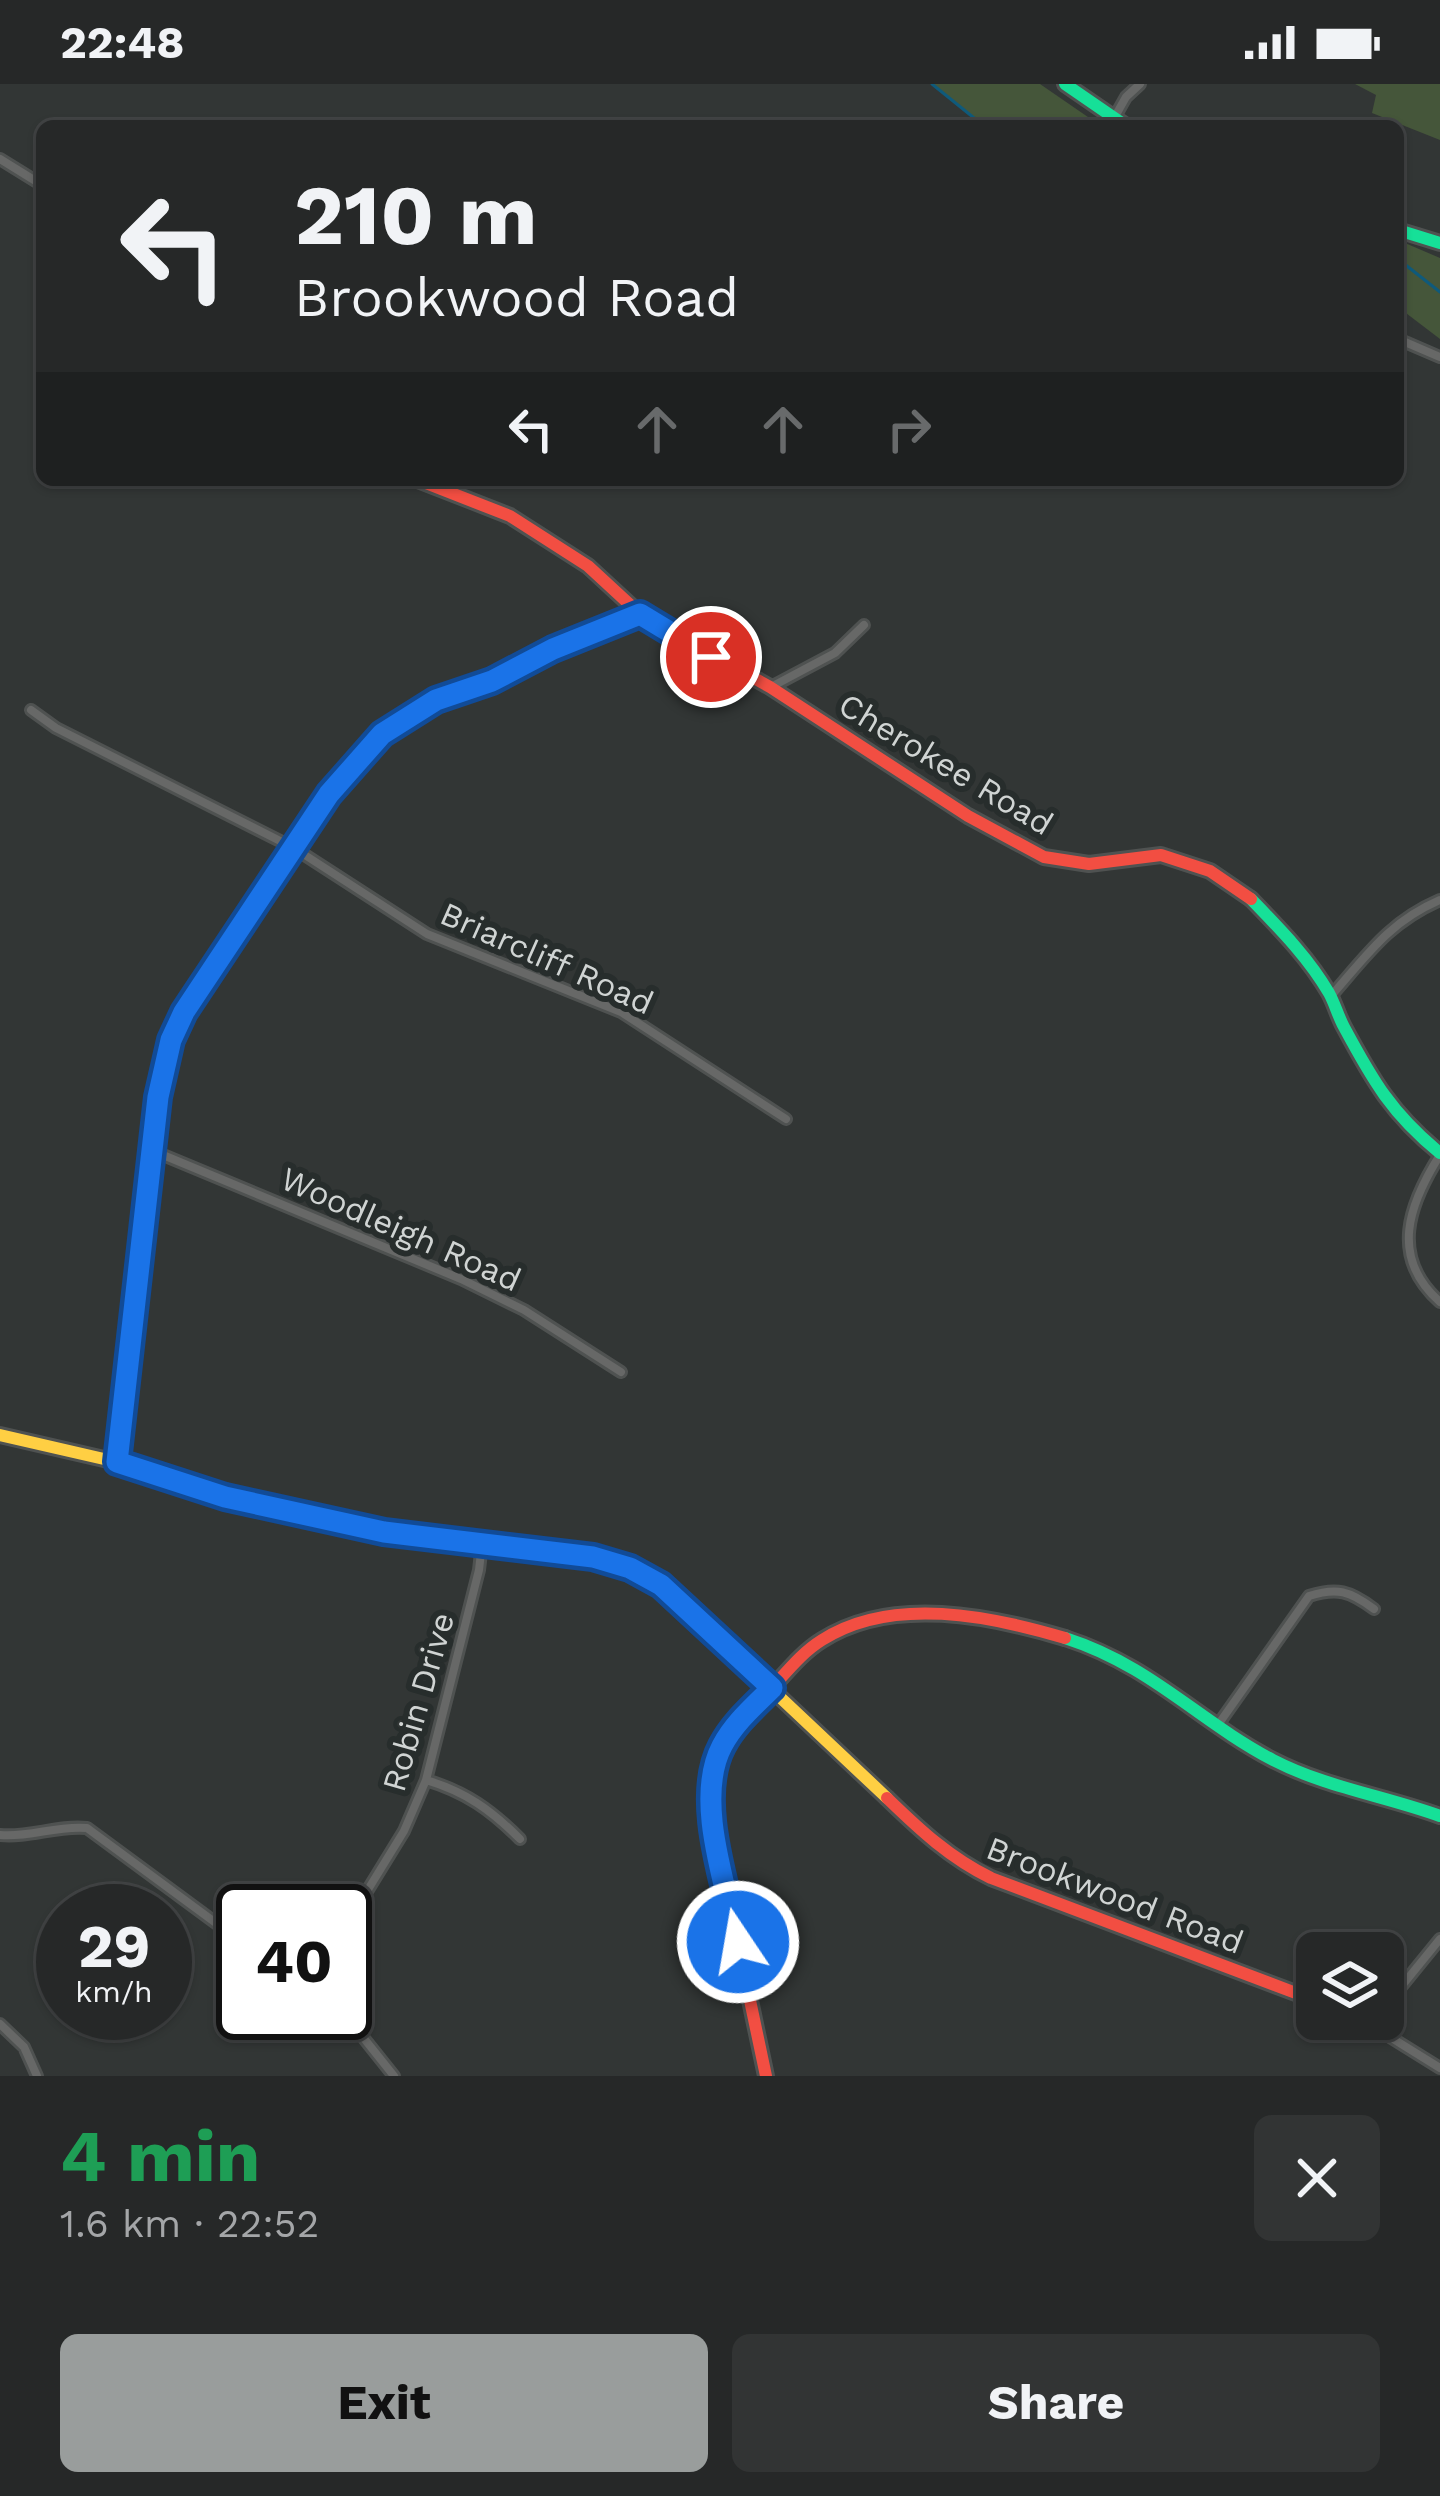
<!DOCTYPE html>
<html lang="en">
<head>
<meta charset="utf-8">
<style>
	:root { --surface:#262828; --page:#323434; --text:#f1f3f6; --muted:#a4a6a8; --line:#424445; --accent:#999d9c }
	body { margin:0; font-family:"Work Sans",sans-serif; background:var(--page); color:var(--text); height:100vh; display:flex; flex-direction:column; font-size:45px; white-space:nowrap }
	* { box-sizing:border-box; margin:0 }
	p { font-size:39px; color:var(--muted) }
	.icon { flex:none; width:66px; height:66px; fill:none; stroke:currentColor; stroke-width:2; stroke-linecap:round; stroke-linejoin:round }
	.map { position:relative; height:1992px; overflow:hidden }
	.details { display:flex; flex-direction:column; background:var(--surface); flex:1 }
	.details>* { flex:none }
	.top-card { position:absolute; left:36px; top:36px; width:1368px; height:366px; border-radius:18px; box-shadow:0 3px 9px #0004,0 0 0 3px var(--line); background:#262828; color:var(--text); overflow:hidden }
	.buttons { position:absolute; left:1296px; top:1848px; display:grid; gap:24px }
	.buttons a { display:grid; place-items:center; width:108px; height:108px; border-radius:18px; background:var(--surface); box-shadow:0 3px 9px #0004,0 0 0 3px var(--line); font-size:60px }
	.speed { position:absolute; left:36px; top:1800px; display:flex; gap:24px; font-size:60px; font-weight:700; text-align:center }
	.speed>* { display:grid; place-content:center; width:156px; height:156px; border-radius:50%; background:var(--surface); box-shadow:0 3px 9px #0004,0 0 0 3px var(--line); line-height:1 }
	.speed small { font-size:30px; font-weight:400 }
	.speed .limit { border:6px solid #111; border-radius:18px; background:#fff; color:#111 }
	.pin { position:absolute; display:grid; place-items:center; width:102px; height:102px; color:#fff; margin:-51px; border:6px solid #fff; border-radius:50%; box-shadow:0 3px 12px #0007 }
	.me { position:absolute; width:132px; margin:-66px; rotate:348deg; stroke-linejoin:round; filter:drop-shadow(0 0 9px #0008) }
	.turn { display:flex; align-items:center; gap:42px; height:252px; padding:0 60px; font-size:54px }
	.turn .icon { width:156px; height:156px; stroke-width:2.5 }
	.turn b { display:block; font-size:84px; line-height:102px }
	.lanes { display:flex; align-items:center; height:114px; padding:0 60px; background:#0003; justify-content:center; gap:60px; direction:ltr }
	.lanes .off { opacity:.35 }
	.round { display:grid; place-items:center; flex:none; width:126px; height:126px; border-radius:18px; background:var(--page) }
	.summary { display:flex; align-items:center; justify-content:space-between; height:204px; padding:0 60px }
	h1 { font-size:72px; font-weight:700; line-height:90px; color:#1e9e55 }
	.primary-button { display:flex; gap:24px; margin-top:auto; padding:24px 60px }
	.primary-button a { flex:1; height:138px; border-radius:18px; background:var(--accent); color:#111; font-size:48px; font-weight:700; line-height:138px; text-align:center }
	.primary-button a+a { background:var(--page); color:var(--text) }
	.status { display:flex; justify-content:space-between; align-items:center; height:84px; padding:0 60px; background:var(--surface); direction:ltr }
	.status svg { height:33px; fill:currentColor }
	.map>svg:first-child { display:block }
	.green { fill:#45563a }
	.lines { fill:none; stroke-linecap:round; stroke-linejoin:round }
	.stream { stroke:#0f5a7b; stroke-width:3 }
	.street-casing { stroke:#4f5251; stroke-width:14 }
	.fast-casing { stroke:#4f5251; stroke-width:18 }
	.slow-casing { stroke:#4f5251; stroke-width:18 }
	.jam-casing { stroke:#4f5251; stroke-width:18 }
	.street { stroke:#676867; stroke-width:8 }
	.fast { stroke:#16e098; stroke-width:12 }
	.slow { stroke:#ffcf43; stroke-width:12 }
	.jam { stroke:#f24e42; stroke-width:12 }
	.route-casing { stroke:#114b97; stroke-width:30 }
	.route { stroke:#1a73e8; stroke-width:21 }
	.labels { text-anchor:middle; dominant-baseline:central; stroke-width:12; stroke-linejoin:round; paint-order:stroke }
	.street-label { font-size:33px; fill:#d0d4d3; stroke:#272d2c }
</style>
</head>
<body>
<div class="status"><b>22:48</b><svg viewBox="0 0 49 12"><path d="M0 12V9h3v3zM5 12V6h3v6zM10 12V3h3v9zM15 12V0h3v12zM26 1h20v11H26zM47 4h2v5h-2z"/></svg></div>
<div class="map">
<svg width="1440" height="1992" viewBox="0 0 1440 1992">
	<rect width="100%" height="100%" fill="#323635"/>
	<path class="green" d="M932,0h108l61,42h-117z
		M1355,0h85v56l-68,-27 4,-18z
		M1398,156l42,18v81l-42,-32z"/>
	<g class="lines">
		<path class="stream" d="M932,0l52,42
			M1398,175l42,33"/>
		<defs>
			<path id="street" d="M1113,36l13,-23 14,-13
				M0,75l42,26
				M1398,255l42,18
				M771,603l64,-34 29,-28
				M31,626l25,18 238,120 133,86 194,78 165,107
				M1331,912c36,-41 58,-74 109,-96
				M151,1066l310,129 63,31 97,62
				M1440,1071c-31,49 -51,102 0,147
				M117,1378l40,-365 14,-57 14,-28 144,-218 54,-60 53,-34 56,-19 61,-32 86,-34
				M1220,1638l89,-126c28,-9 41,-5 65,13
				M426,1696c40,12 65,30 94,59
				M0,1751c29,3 57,-10 87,-7l156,115
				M345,1843l59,-96 22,-51 53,-210 3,-26
				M1383,1925l57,-70
				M337,1929l21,18 36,45
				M1361,1935l79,49
				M0,1940l24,23 13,29"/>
			<path id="fast" d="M1065,0l61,42
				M1398,146l42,13
				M1251,815c28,29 57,58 78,94 6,11 9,23 15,34 29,54 48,87 96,126
				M1065,1554c87,28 132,82 208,122 52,27 112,36 167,56"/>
			<path id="slow" d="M0,1351l117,27 108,35 159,35 209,25 37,11 31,17 226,213"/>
			<path id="jam" d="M418,396l92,36 78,50 52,48 130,73 198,129 76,41 45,7 72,-9 49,16 41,28
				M887,1714c33,32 63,60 104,80l326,123
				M766,1992l-56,-265c2,-52 24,-83 59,-120 17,-18 32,-38 53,-51 70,-45 169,-24 243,-2"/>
		</defs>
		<use href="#street" class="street-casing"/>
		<use href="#fast" class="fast-casing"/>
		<use href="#slow" class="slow-casing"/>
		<use href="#jam" class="jam-casing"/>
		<use href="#street" class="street"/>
		<use href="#fast" class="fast"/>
		<use href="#slow" class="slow"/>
		<use href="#jam" class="jam"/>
	</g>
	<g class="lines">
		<defs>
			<path id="route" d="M711,573l-71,-43 -87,35 -61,32 -56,19 -54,34 -53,60 -145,218 -13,28 -13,57 -41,365 108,35 159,35 209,25 37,11 31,17 111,103c-18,18 -38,35 -50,58 -28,53 4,140 16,196"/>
		</defs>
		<use href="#route" class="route-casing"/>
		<use href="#route" class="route"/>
	</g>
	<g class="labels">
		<g class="street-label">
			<text transform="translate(946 680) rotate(31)">Cherokee Road</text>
			<text transform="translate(547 874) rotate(24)">Briarcliff Road</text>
			<text transform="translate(401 1145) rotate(24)">Woodleigh Road</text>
			<text transform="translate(418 1618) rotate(-74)">Robin Drive</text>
			<text transform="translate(1115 1811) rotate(21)">Brookwood Road</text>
		</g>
	</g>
</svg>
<div class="buttons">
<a><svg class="icon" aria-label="layers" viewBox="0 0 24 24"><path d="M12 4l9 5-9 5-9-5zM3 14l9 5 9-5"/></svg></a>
</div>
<div class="speed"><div>29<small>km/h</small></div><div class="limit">40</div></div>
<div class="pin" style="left:711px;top:573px;background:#d93025"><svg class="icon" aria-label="arrive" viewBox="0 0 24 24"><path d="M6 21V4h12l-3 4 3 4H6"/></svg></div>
<svg class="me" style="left:738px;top:1858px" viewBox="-20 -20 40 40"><circle r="17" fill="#1a73e8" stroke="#fff" stroke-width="3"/><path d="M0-11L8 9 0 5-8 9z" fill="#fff"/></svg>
<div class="top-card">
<div class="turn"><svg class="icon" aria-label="left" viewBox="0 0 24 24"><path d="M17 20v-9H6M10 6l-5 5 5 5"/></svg><div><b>210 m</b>Brookwood Road</div></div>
<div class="lanes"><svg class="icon" aria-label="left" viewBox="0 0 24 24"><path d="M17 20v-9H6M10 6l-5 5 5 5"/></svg><svg class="icon off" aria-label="ahead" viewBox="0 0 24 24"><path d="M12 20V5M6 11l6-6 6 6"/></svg><svg class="icon off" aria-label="ahead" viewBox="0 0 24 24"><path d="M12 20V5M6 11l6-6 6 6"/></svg><svg class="icon off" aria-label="right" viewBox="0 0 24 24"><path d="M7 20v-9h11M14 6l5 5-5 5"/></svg></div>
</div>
</div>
<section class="details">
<div class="summary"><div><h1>4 min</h1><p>1.6 km · 22:52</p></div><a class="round"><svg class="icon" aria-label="close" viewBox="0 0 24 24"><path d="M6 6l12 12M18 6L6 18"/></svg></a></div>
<div class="primary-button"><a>Exit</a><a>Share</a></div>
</section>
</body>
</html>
